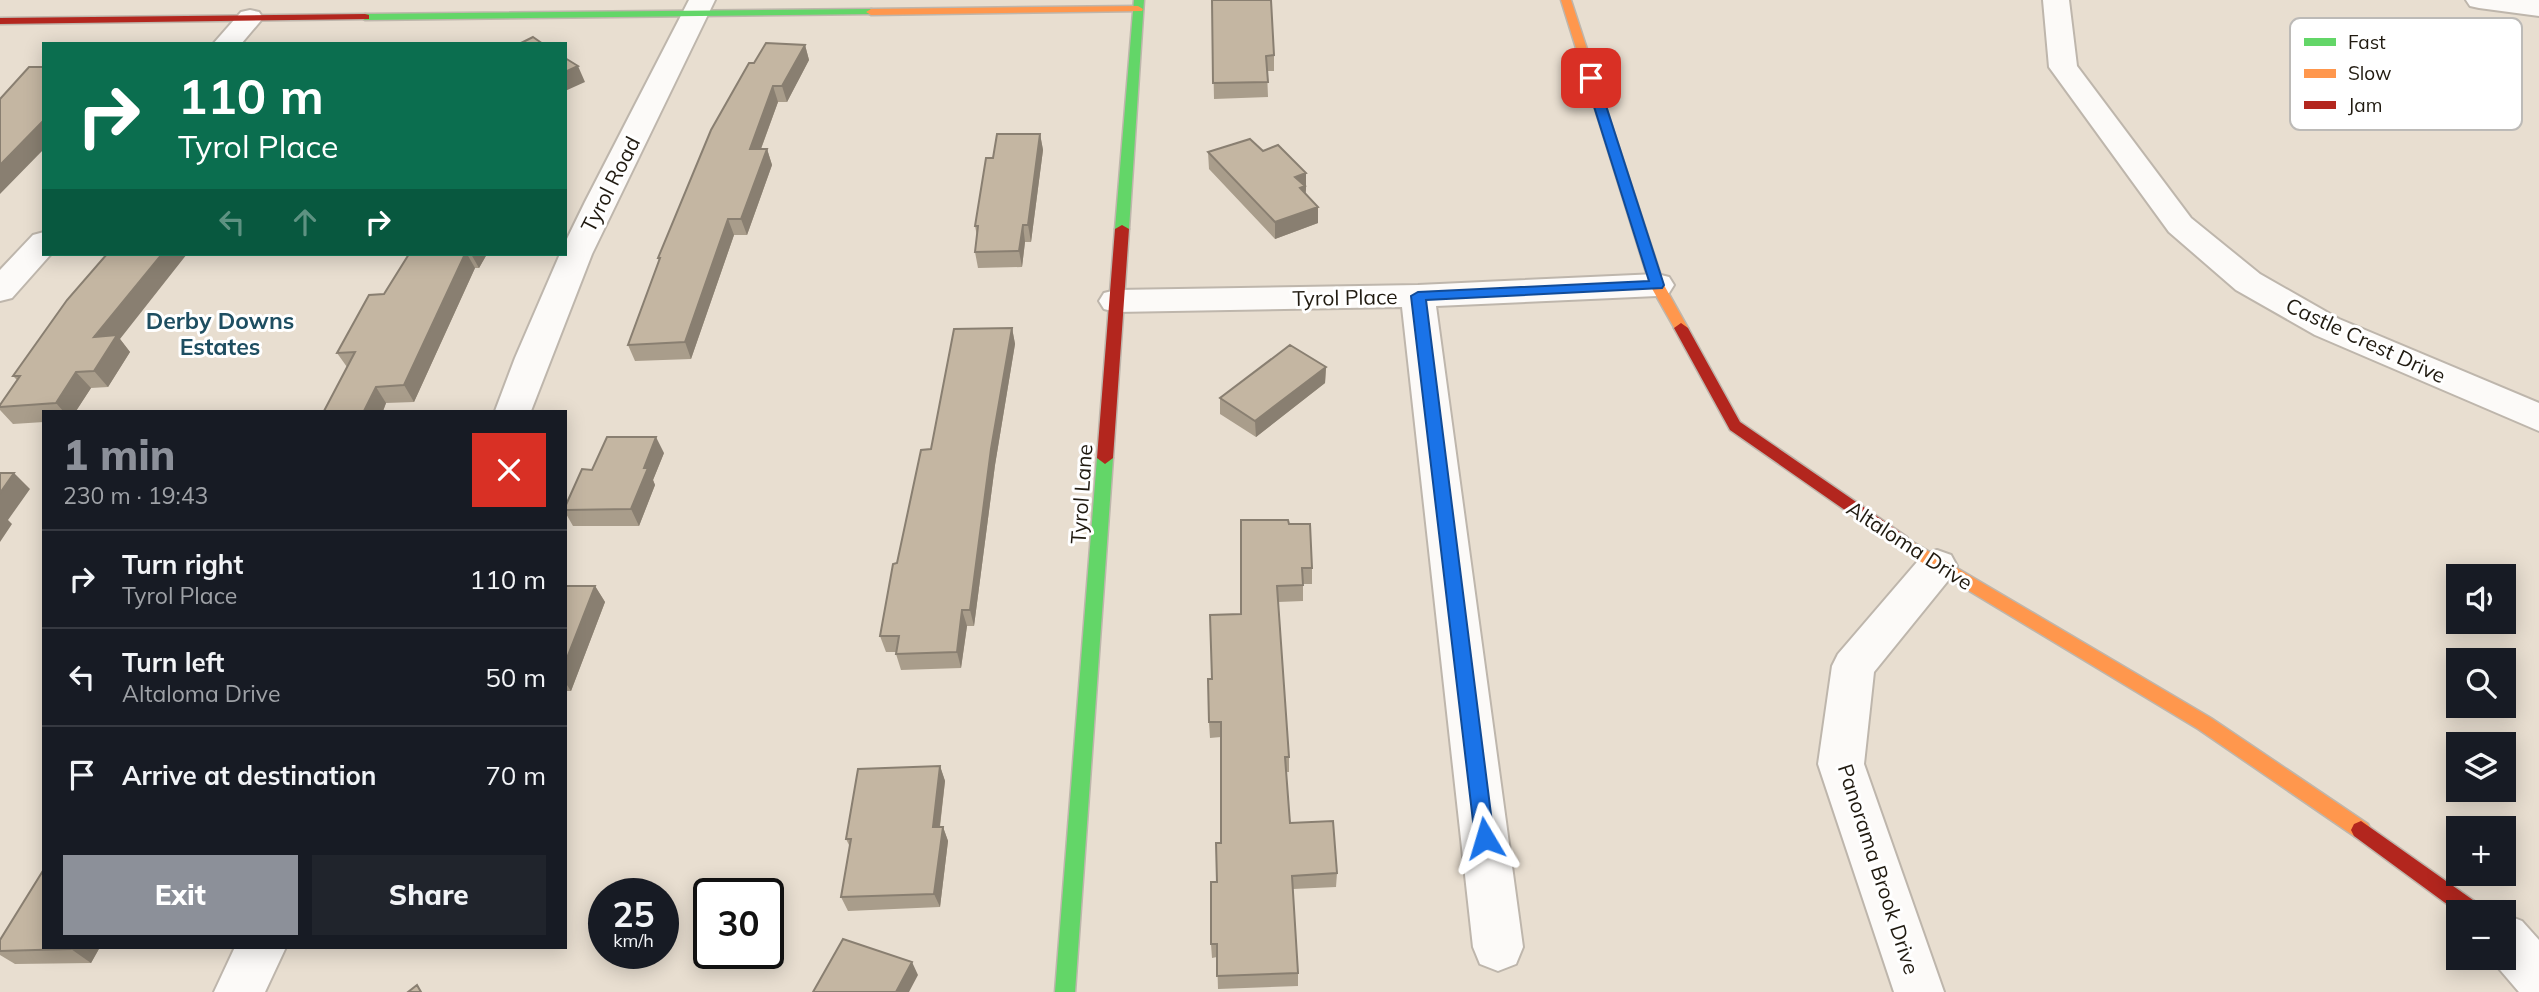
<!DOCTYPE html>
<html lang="en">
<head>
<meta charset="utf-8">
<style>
	:root { --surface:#171b24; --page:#20242c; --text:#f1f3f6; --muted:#9ea1a6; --line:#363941; --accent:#8c9099 }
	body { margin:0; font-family:Mulish,sans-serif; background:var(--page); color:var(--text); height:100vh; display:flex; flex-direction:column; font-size:26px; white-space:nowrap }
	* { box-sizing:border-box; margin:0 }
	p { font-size:23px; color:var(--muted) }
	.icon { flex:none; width:38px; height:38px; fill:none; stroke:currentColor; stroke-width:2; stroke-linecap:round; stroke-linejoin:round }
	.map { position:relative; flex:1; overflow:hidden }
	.drawer { position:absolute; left:42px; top:410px; width:525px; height:539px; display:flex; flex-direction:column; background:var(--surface); border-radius:0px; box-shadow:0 4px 18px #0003 }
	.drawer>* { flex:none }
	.top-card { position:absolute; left:42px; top:42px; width:525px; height:214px; border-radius:0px; box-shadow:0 4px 18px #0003; background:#0b6e4f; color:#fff; overflow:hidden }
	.controls { position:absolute; left:2446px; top:564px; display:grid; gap:14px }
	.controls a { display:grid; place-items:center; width:70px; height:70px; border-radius:0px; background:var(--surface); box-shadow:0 4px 18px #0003; font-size:35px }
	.speed { position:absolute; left:588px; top:878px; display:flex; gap:14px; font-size:35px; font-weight:700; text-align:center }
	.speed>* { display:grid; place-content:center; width:91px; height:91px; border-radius:50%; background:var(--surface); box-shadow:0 4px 18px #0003; line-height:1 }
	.speed small { font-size:18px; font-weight:400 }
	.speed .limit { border:4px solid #111; border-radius:10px; background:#fff; color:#111 }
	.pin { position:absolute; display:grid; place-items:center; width:60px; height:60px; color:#fff; margin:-30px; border-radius:14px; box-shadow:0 4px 10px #0006 }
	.me { position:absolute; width:77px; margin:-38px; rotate:353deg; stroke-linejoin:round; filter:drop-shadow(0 0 5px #0008) }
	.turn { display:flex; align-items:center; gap:24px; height:147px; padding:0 21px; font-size:32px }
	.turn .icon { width:91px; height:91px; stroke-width:2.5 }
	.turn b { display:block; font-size:49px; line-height:60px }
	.lanes { display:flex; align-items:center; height:66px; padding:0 21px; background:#0003; justify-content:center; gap:35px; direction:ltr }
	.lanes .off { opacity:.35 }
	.round { display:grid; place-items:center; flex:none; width:74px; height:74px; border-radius:0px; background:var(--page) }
	.summary { display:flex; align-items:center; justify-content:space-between; height:119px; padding:0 21px }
	h1 { font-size:42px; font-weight:800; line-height:52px; color:var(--accent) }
	.cta { display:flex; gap:14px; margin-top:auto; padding:14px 21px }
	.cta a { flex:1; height:80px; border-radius:0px; background:var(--accent); color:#fff; font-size:28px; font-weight:800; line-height:80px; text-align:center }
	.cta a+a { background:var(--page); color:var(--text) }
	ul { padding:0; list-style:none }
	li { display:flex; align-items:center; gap:21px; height:98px; padding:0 21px; border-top:2px solid var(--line) }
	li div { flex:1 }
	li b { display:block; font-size:26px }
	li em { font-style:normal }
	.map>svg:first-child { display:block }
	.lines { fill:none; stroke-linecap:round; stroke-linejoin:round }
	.street-casing { stroke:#beb6ac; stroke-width:4 }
	.fast-casing { stroke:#beb6ac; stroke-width:3 }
	.slow-casing { stroke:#beb6ac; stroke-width:3 }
	.jam-casing { stroke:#beb6ac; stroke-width:3 }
	.street { fill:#fcfaf8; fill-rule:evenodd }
	.fast { fill:#63d668; fill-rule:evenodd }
	.slow { fill:#ff974d; fill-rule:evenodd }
	.jam { fill:#b3261e; fill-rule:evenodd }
	.wall { fill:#a99d8b }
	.shaded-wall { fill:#897f71 }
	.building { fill:#c4b6a2; stroke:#897f71; stroke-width:2 }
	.route { fill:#1a73e8; stroke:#114b97; stroke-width:2 }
	.labels { text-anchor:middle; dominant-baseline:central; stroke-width:6; stroke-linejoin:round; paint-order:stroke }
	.street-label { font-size:21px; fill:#201a10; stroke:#fff }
	.neighbourhood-label { font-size:23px; font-weight:bold; fill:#1e4e61; stroke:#fff }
	.key { fill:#fff; stroke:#bcbab7; stroke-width:2 }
	.key-label { font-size:19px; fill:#201a10 }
</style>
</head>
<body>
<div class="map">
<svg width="2539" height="992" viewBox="0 0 2539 992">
	<rect width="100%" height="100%" fill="#e8ded0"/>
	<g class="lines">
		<defs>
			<path id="street" d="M689,0h26l-123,254 -61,157h-36l20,-53 45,-104h5v-11l20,-41z
				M2043,0h26l8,66 114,152 69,56 79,45 200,84v28l-224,-96 -79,-45 -67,-58 -120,-165z
				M2466,0h73v16l-60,-8 -9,-2z
				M250,10l9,2 4,6 -22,26h-28l28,-32z
				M44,232v22h7l-39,44 -12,3v-31l33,-35z
				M1657,274l12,3 5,8 -5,8 -12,3 -221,10 87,641 -7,17 -18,7 -18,-7 -7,-17 -71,-640 -286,5 -12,-3 -5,-8 5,-8 12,-3 302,-5z
				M1937,550l14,5 6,11 -6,11 -77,95 -10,92 80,228h-50l-76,-228 14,-98 6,-12 85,-99z
				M2504,914l18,7 17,19v52h-20l-30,-35h15z
				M235,947h51l-21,45h-51z"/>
			<path id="fast" d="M1134,0h10l-15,229 -7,4 -7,-4z
				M871,9l4,1v4l-510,6 -5,-3 5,-3z
				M1105,452l8,6 -38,534h-20l42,-534z"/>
			<path id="slow" d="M1561,0h10l93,285 24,43 -2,3h-10l-26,-46z
				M1138,6l5,3 -1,2 -271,4 -5,-3 5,-3z
				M1901,535l310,183 157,106 3,6 -3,6 -7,3 -7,-3 -156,-107 -285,-172 -20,-16 2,-4z"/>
			<path id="jam" d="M365,14l4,1v4l-369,5v-6z
				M1122,225l7,4 -16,229 -8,6 -8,-6 18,-229z
				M1681,323l7,5 52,94 167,115 2,4 -2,4h-12l-165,-115 -56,-102z
				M2361,821l119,84 3,7 -24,1 -105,-77 -3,-6 3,-6z"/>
		</defs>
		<use href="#street" class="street-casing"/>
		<use href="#fast" class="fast-casing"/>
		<use href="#slow" class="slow-casing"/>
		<use href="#jam" class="jam-casing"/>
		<use href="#street" class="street"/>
		<use href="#fast" class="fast"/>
		<use href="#slow" class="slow"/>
		<use href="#jam" class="jam"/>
	</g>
	<path class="wall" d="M1212,0l62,55v16h-7l1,26 -54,2z
		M805,45l4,15 -22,42h-9l-17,47h6l5,16 -25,70h-13l-43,124 -56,2 -7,-16 31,-84 -1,-3 96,-195z
		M1040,134l3,16 -12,92h-6l-3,25 -44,1 -3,-16 2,-16 -2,-10 18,-68z
		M1263,151l43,38 -1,4 13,14v16l-43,16 -66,-70 -1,-17z
		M409,254h78l-8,14h-4l-61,134 -28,1 -3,8h-59l23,-44 -10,-14 47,-59z
		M1012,328l3,16 -20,121 -21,161h-7l-6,42 -60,2 -5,-16v-2h-10l-6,-16 17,-73 34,-114z
		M120,339l10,13 -22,35 -17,1 -15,23h-32v11l-31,2 -13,-14v-5l17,-25 -4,-4z
		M1326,367l-1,16 -69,54 -36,-23v-16z
		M664,453l-11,27 2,5 -16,41h-66l-8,-14v-5l27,-37z
		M1289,524l23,44v16h-9v17l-25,1 11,155v15h-3l4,51 47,50 -1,14 -43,2 5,84v13l-80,3 -1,-32 -5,1 -1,-14 10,-101v-106l-11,1 -1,-16 3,-43 29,-65z
		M565,586h30l10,16 -34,89h-6z
		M940,766l5,15 -5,46h3l5,14 -8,66 -92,4 -7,-14 9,-50 -4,-8z
		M0,940l44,7h56l-9,16 -76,1 -15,-9z"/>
	<path class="shaded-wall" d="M805,45l4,15 -22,42 -5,-16z
		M578,66l7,16 -20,9v-19z
		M773,86l5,16 -23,63 -5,-16z
		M44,120v29l-44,45v-29z
		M1040,134l3,16 -12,92 -3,-17z
		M767,149l5,16 -25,70 -6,-16z
		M1306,173v16l-1,14 -10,-26z
		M1318,207v16l-43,16v-17z
		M728,219l6,16 -43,124 -6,-17z
		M1023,225l2,17 -3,25 -3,-16z
		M162,254h25l-67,85 10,13 -22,35 -14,-16v-34z
		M465,254h2l8,14 -61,134 -10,-17z
		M471,254h16l-8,14z
		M1012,328l3,16 -20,121 -21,161 -4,-16 21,-161z
		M1326,367l-1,16 -69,54 -1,-16z
		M76,372l15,16 -15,23h-13l-7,-8z
		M376,387l10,16 -3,8h-19z
		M656,437l8,16 -11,27 2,5 -16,41 -8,-17 13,-41z
		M14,473l16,16 -22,31 4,4 -12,18v-49z
		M595,586l10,16 -34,89 -6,-9v-19z
		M962,610l5,16 -6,42 -4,-16z
		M940,766l5,15 -7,60 -5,-14z
		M943,827l5,14 -8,66 -6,-13z
		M72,947h28l-9,16 -20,-14z
		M912,962l6,13 -9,17h-13z"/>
	<path class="building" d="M1212,0h59l3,55 -8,1 2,26 -55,1z
		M533,37l10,7h-24z
		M766,43l39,2 -23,41h-9l-23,63h17l-26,70h-13l-43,123 -57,3 32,-87h-2l53,-128 38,-67h5z
		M565,58l13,8 -13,6z
		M29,67h15v53l-44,45v-66z
		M997,134h43l-12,91h-5l-4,26 -44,1 3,-26h-3l11,-68h7z
		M1250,139l13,12 15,-6 28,28 -11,4 10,9 -5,2 18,19 -43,15 -67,-70z
		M107,254h55l-68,83 23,-2 -23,36 -18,1 -20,31 -56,4v-2l20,-29h-7l54,-76z
		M409,254h56l-61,131 -28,2 -12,24h-40l31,-59 -18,1 32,-58 15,-1z
		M1012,328l-21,121 -21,161h-8l-5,42 -61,2 3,-18h-19l13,-72 4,-1 24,-113 10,-1 23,-120z
		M1290,345l36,22 -71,54 -35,-23z
		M607,437h49l-12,31h4l-17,41 -66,1v-3l17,-38 10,1z
		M0,473h14l-14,20z
		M1241,520h47l1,4h21l2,44h-10l1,17 -26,1 12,171h-4l5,66 43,-2 4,52 -45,3 6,97 -81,3v-32h-6v-62h6l-1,-39h5v-121h-12l-1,-43h4l-2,-64 31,-1z
		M565,586h30l-30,77z
		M940,766l-7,61h10l-9,67 -93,3 10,-58h-5l12,-70z
		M44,869v78h28l-1,2 -71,2v-11z
		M843,939l69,23 -16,30h-83z
		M417,985l4,7h-13z"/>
	<path class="route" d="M1591,74l6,4 67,207 -2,3 -236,12 68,538 -2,6 -7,3 -7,-3 -3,-6 -64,-542 7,-4 231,-11 -64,-203z"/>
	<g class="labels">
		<g class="street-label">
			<text transform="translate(610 184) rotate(-63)">Tyrol Road</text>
			<text transform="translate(1345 297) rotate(-1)">Tyrol Place</text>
			<text transform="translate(2366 340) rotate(25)">Castle Crest Drive</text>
			<text transform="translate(1081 494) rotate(-86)">Tyrol Lane</text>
			<text transform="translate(1910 545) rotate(33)">Altaloma Drive</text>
			<text transform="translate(1879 869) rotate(72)">Panorama Brook Drive</text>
		</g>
		<g class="neighbourhood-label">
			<text x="220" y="320">Derby Downs<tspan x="220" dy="26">Estates</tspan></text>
		</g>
	</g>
	<rect x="2290" y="18" width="232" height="112" rx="10" class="key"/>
	<rect x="2304" y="38" width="32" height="8" fill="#63d668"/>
	<rect x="2304" y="69" width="32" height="9" fill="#ff974d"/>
	<rect x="2304" y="101" width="32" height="8" fill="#b3261e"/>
	<g class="key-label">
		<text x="2348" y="49">Fast</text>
		<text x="2348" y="80">Slow</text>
		<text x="2348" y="112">Jam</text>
	</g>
</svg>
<div class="controls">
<a><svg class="icon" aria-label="sound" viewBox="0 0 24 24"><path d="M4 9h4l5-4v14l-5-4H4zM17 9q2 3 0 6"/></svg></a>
<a><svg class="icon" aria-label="search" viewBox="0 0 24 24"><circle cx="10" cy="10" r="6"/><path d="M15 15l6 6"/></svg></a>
<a><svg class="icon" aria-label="layers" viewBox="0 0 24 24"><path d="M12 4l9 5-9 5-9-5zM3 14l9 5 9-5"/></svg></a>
<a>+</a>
<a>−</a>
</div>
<div class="speed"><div>25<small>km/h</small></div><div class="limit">30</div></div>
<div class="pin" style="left:1591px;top:78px;background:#d93025"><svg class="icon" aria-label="arrive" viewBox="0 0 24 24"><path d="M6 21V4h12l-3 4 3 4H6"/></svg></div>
<svg class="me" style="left:1485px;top:838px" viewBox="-20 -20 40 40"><path d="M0-17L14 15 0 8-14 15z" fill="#1a73e8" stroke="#fff" stroke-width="4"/></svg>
<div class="top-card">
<div class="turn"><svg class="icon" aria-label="right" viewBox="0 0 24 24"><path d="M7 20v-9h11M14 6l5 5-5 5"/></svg><div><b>110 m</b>Tyrol Place</div></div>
<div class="lanes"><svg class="icon off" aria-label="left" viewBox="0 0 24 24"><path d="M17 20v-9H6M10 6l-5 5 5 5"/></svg><svg class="icon off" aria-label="ahead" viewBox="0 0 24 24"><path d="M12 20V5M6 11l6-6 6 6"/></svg><svg class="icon" aria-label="right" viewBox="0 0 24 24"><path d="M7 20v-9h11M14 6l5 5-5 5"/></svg></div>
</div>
<section class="drawer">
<div class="summary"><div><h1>1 min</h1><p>230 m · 19:43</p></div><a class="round" style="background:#d93025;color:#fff"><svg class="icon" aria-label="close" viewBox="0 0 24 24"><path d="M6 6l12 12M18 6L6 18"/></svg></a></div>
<ul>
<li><svg class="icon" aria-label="right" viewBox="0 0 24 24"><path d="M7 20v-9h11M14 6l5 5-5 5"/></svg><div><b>Turn right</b><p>Tyrol Place</p></div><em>110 m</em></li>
<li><svg class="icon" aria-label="left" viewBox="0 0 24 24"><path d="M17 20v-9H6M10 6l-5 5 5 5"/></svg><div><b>Turn left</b><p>Altaloma Drive</p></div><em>50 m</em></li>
<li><svg class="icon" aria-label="arrive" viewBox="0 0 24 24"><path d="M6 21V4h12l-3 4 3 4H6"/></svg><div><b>Arrive at destination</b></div><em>70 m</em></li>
</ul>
<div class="cta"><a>Exit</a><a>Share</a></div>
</section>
</div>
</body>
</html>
